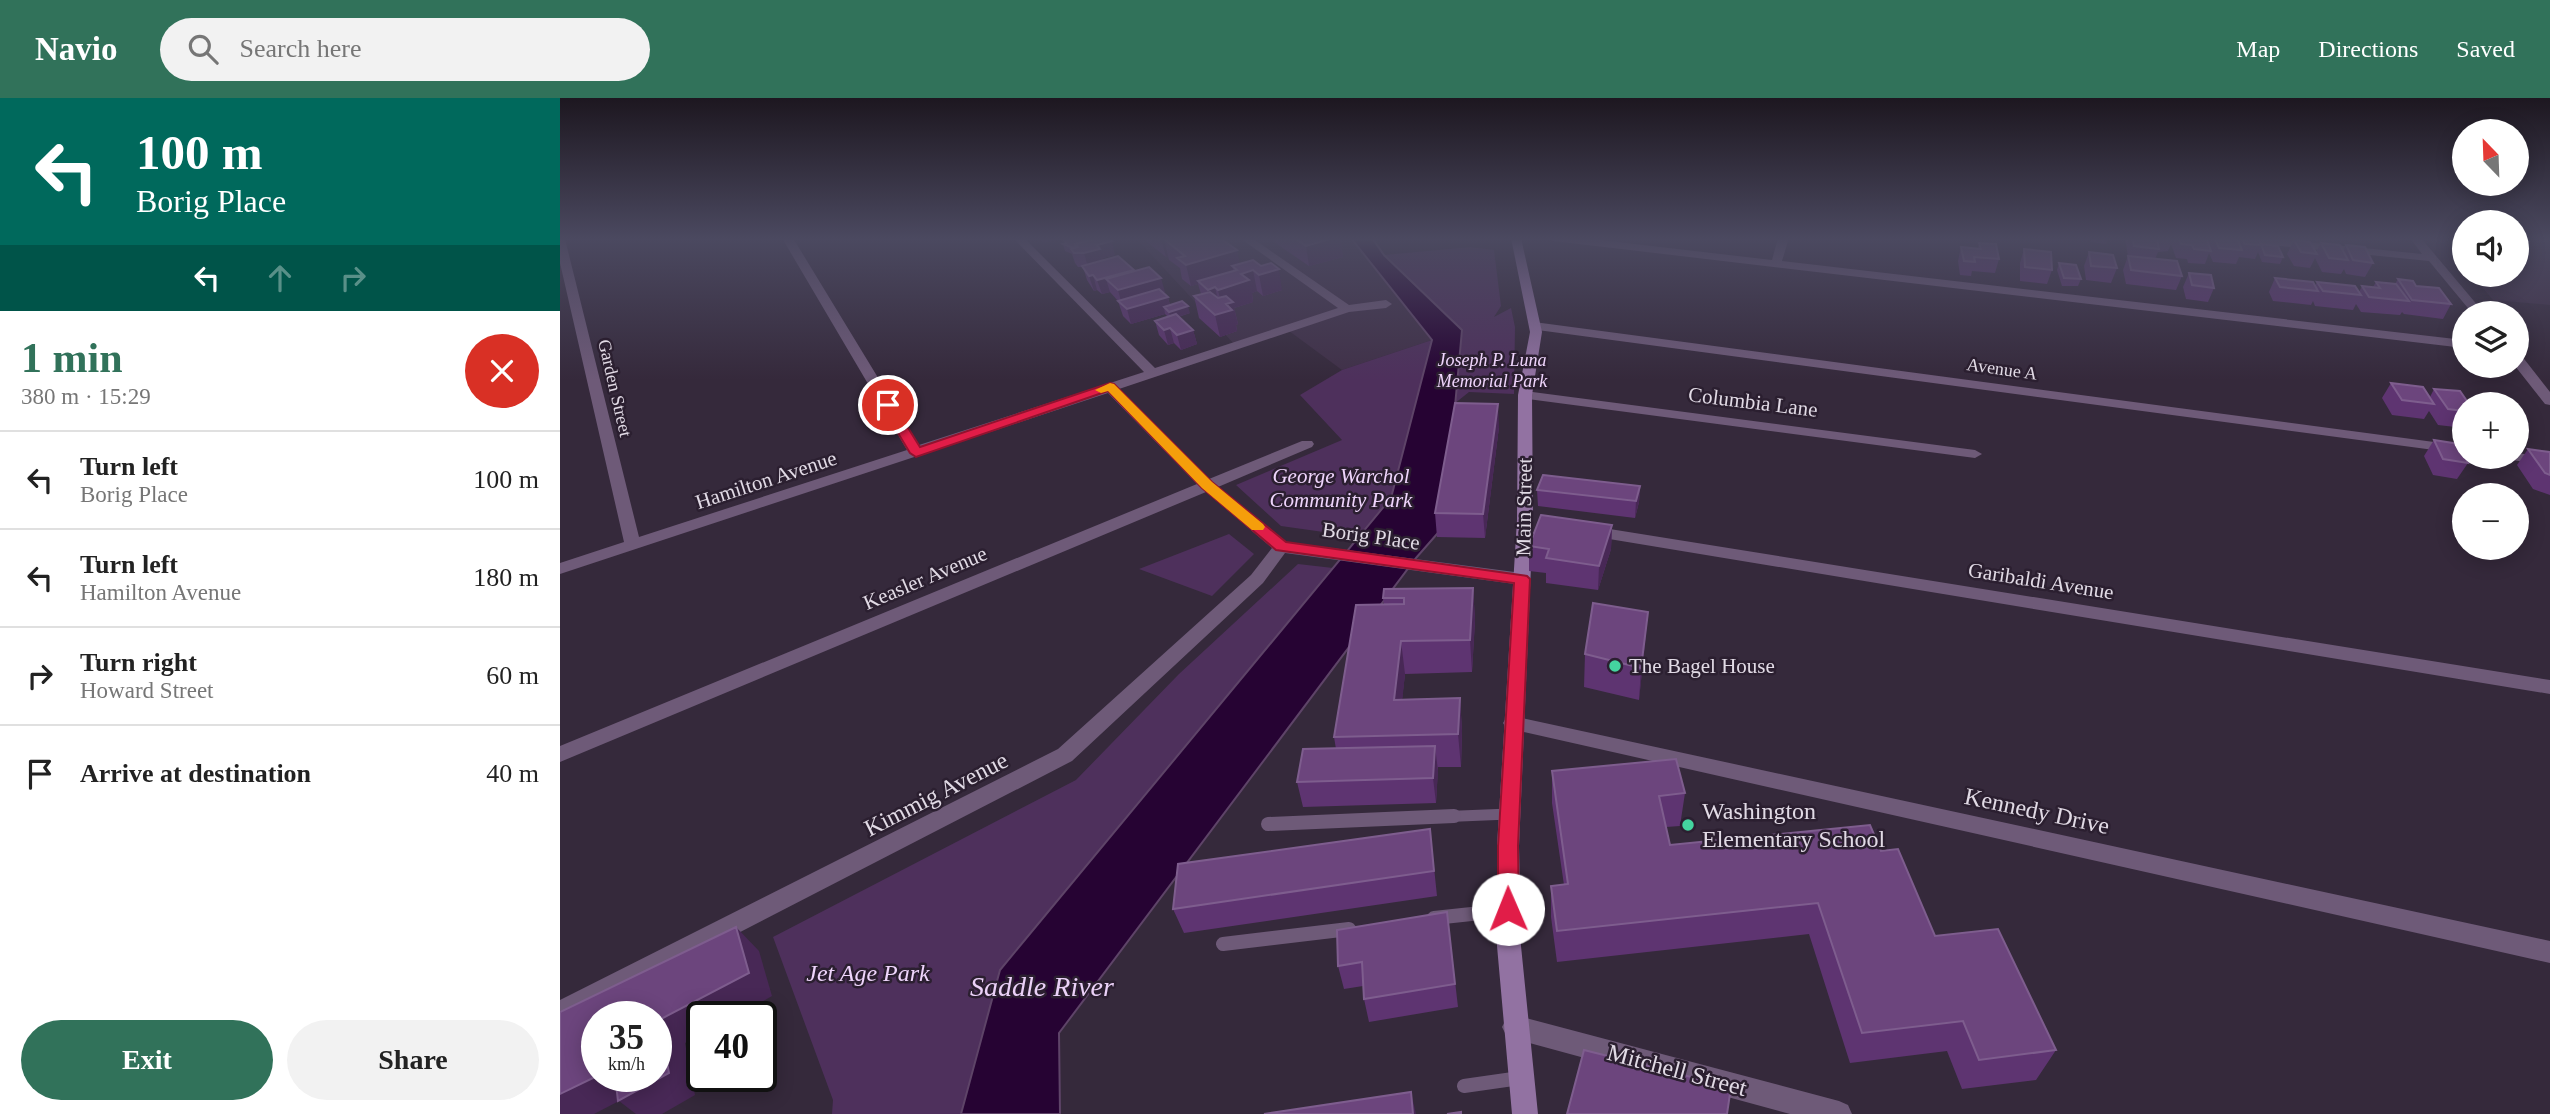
<!DOCTYPE html>
<html lang="en">
<head>
<meta charset="utf-8">
<style>
	:root { --surface:#fff; --page:#f2f2f2; --text:#222; --muted:#767676; --line:#e0e0e0; --accent:#31725a }
	body { margin:0; font-family:Georgia,serif; background:var(--page); color:var(--text); height:100vh; display:flex; flex-direction:column; font-size:26px; white-space:nowrap }
	* { box-sizing:border-box; margin:0 }
	p { font-size:23px; color:var(--muted) }
	.icon { flex:none; width:38px; height:38px; fill:none; stroke:currentColor; stroke-width:2; stroke-linecap:round; stroke-linejoin:round }
	.map { position:relative; flex:1; overflow:hidden }
	.drawer { display:flex; flex-direction:column; background:var(--surface); width:560px }
	.drawer>* { flex:none }
	.hud { background:#00695c; color:#fff; overflow:hidden }
	.needle { width:46px; rotate:337deg }
	.tools { position:absolute; left:1892px; top:21px; display:grid; gap:14px }
	.tools a { display:grid; place-items:center; width:77px; height:77px; border-radius:50%; background:var(--surface); box-shadow:0 4px 18px #0003; font-size:35px }
	.speed { position:absolute; left:21px; top:903px; display:flex; gap:14px; font-size:35px; font-weight:700; text-align:center }
	.speed>* { display:grid; place-content:center; width:91px; height:91px; border-radius:50%; background:var(--surface); box-shadow:0 4px 18px #0003; line-height:1 }
	.speed small { font-size:18px; font-weight:400 }
	.speed .limit { border:4px solid #111; border-radius:10px; background:#fff; color:#111 }
	.pin { position:absolute; display:grid; place-items:center; width:60px; height:60px; color:#fff; margin:-30px; border:4px solid #fff; border-radius:50%; box-shadow:0 2px 7px #0007 }
	.me { position:absolute; width:77px; margin:-38px; rotate:359deg; stroke-linejoin:round; filter:drop-shadow(0 0 5px #0008) }
	.turn { display:flex; align-items:center; gap:24px; height:147px; padding:0 21px; font-size:32px }
	.turn .icon { width:91px; height:91px; stroke-width:2.5 }
	.turn b { display:block; font-size:49px; line-height:60px }
	.lanes { display:flex; align-items:center; height:66px; padding:0 21px; background:#0003; justify-content:center; gap:35px; direction:ltr }
	.lanes .off { opacity:.35 }
	.round { display:grid; place-items:center; flex:none; width:74px; height:74px; border-radius:37px; background:var(--page) }
	.head { display:flex; align-items:center; justify-content:space-between; height:119px; padding:0 21px }
	h1 { font-size:42px; font-weight:700; line-height:52px; color:var(--accent) }
	.action { display:flex; gap:14px; margin-top:auto; padding:14px 21px }
	.action a { flex:1; height:80px; border-radius:42px; background:var(--accent); color:#fff; font-size:28px; font-weight:700; line-height:80px; text-align:center }
	.action a+a { background:var(--page); color:var(--text) }
	ul { padding:0; list-style:none }
	li { display:flex; align-items:center; gap:21px; height:98px; padding:0 21px; border-top:2px solid var(--line) }
	li div { flex:1 }
	li b { display:block; font-size:26px }
	li em { font-style:normal }
	header { display:flex; align-items:center; gap:42px; box-sizing:border-box; height:98px; padding:0 35px; background:var(--accent); color:#fff }
	header strong { font-size:33px }
	nav { display:flex; gap:38px; margin-inline-start:auto; font-size:24px }
	.search { width:490px; height:63px; background:var(--page); display:flex; align-items:center; gap:18px; box-sizing:border-box; padding:0 24px; border-radius:38px; color:var(--muted); font-size:26px }
	main { display:flex; flex:1; min-height:0 }
	.map>svg:first-child { display:block }
	.built { fill:#403048 }
	.green { fill:#4e305c }
	.water { fill:#260333; stroke:#5e4468; stroke-width:2 }
	.lines { fill:none; stroke-linecap:round; stroke-linejoin:round }
	.lane-far1 { stroke:#6e5a78; stroke-width:11 }
	.lane { stroke:#6e5a78; stroke-width:14 }
	.street { fill:#6e5a78; fill-rule:evenodd }
	.secondary { fill:#9272a2; fill-rule:evenodd }
	.wall { fill:#5e3471 }
	.shaded-wall { fill:#482856 }
	.building { fill:#6c457d; stroke:#7e5d8e; stroke-width:2 }
	.route { fill:#e11d48; stroke:#92132f; stroke-width:2 }
	.slow { fill:#f59e0b }
	.poi-dot { fill:#44d49f; stroke:#2b1f30; stroke-width:2.5 }
	.labels { text-anchor:middle; dominant-baseline:central; stroke-width:5; stroke-linejoin:round; paint-order:stroke }
	.far-park-label { font-size:18px; font-style:italic; fill:#efd5fc; stroke:#2b1f30 }
	.far-street-label { font-size:18px; fill:#e1dae5; stroke:#2b1f30 }
	.street-label { font-size:21px; fill:#e1dae5; stroke:#2b1f30 }
	.park-label { font-size:21px; font-style:italic; fill:#efd5fc; stroke:#2b1f30 }
	.poi-label { font-size:21px; fill:#e1dae5; stroke:#2b1f30; text-anchor:start }
	.near-street-label { font-size:24px; fill:#e1dae5; stroke:#2b1f30 }
	.near-poi-label { font-size:24px; fill:#e1dae5; stroke:#2b1f30; text-anchor:start }
	.near-park-label { font-size:24px; font-style:italic; fill:#efd5fc; stroke:#2b1f30 }
	.near-water-label { font-size:28px; font-style:italic; fill:#ebd1f8; stroke:#2b1f30 }
</style>
</head>
<body>
<header>
<strong>Navio</strong>
<div class="search"><svg class="icon" aria-label="search" viewBox="0 0 24 24"><circle cx="10" cy="10" r="6"/><path d="M15 15l6 6"/></svg>Search here</div>
<nav><a>Map</a><a>Directions</a><a>Saved</a></nav>
</header>
<main>
<section class="drawer">
<div class="hud">
<div class="turn"><svg class="icon" aria-label="left" viewBox="0 0 24 24"><path d="M17 20v-9H6M10 6l-5 5 5 5"/></svg><div><b>100 m</b>Borig Place</div></div>
<div class="lanes"><svg class="icon" aria-label="left" viewBox="0 0 24 24"><path d="M17 20v-9H6M10 6l-5 5 5 5"/></svg><svg class="icon off" aria-label="ahead" viewBox="0 0 24 24"><path d="M12 20V5M6 11l6-6 6 6"/></svg><svg class="icon off" aria-label="right" viewBox="0 0 24 24"><path d="M7 20v-9h11M14 6l5 5-5 5"/></svg></div>
</div>
<div class="head"><div><h1>1 min</h1><p>380 m · 15:29</p></div><a class="round" style="background:#d93025;color:#fff"><svg class="icon" aria-label="close" viewBox="0 0 24 24"><path d="M6 6l12 12M18 6L6 18"/></svg></a></div>
<ul>
<li><svg class="icon" aria-label="left" viewBox="0 0 24 24"><path d="M17 20v-9H6M10 6l-5 5 5 5"/></svg><div><b>Turn left</b><p>Borig Place</p></div><em>100 m</em></li>
<li><svg class="icon" aria-label="left" viewBox="0 0 24 24"><path d="M17 20v-9H6M10 6l-5 5 5 5"/></svg><div><b>Turn left</b><p>Hamilton Avenue</p></div><em>180 m</em></li>
<li><svg class="icon" aria-label="right" viewBox="0 0 24 24"><path d="M7 20v-9h11M14 6l5 5-5 5"/></svg><div><b>Turn right</b><p>Howard Street</p></div><em>60 m</em></li>
<li><svg class="icon" aria-label="arrive" viewBox="0 0 24 24"><path d="M6 21V4h12l-3 4 3 4H6"/></svg><div><b>Arrive at destination</b></div><em>40 m</em></li>
</ul>
<div class="action"><a>Exit</a><a>Share</a></div>
</section>
<div class="map">
<svg width="1990" height="1016" viewBox="0 0 1990 1016">
	<rect width="100%" height="100%" fill="#35293b"/>
	<path class="built" d="M576,140h215l81,102 -90,30 -57,-42 -50,17z
		M1957,140h33v67l-57,-5 -21,-25h44z"/>
	<path class="green" d="M910,149l24,3 7,56 -7,11 17,-9 4,19 -1,67 -45,-2 -15,12 8,-74 -78,-75z
		M872,242l-41,158 -32,39 -78,-11 -45,-41 106,-45 -42,-45 42,-25z
		M669,436l25,20 -42,42 -73,-27z
		M738,466l35,4 -332,402 -40,144h-129l1,-14 -60,-163 303,-157 103,-106z"/>
	<path class="water" d="M791,140h21l12,17 78,75 -18,196 -28,32 -357,475 1,81h-99l39,-144 391,-472 41,-158z"/>
	<g class="lines">
		<path class="lane-far1" d="M852,720l97,-4"/>
		<path class="lane" d="M708,726l186,-8
			M874,820l75,-8
			M663,846l126,-15
			M904,988l56,-8"/>
		<path class="street" d="M0,140l5,1 74,298 268,-87 -125,-212h11l126,207 225,-73 -131,-134h11l131,130 183,-60 -98,-70h12l97,67 37,-5 6,4 -6,4 -37,4 -230,77 90,90 93,-38h10l2,3 -2,3 -94,40 68,55 236,31 9,6 -9,6 -237,-32 -22,30 -191,178 -512,264v-25l498,-251 193,-174 21,-27 -66,-56 -646,270v-16l637,-262 -89,-91 -548,181v-11l64,-21 -64,-279z
			M988,140h35l189,22 6,-22h11l-7,23 682,79v8l-911,-107z
			M1667,140h40l155,16 -12,-16h11l63,75h-12l-43,-52 -197,-20z
			M974,224l930,124v8l-934,-125v-6z
			M1956,256l5,1 29,37v13l-5,-1 -30,-38z
			M965,293l450,59 7,4 -7,4 -455,-60v-6z
			M1956,355l34,4v8l-39,-5 -2,-3h7z
			M1031,428l959,154v14l-965,-159 -2,-4z
			M953,618l1037,225v22l-1044,-235 -3,-5 3,-5z
			M955,917l324,86 9,4 4,9h-62l-275,-75 -9,-4 -4,-8 4,-8z"/>
		<path class="secondary" d="M0,140h7l-7,4z
			M951,140h10l21,94 -10,63 1,125 -14,326 2,100 17,168h-26l-15,-168v-100l20,-326 1,-125 12,-63z"/>
	</g>
	<path class="wall" d="M582,140h78l17,12 2,14 14,-4 29,30 -19,6 -6,-5 -5,2 1,9 -19,6 4,16 -2,1 1,6 -17,6 -21,-19 -5,-22 7,-2 -3,-10 -7,2 -9,-7 -2,-11 -11,-8 -1,-4 -2,1z
		M714,140h66l3,19 -34,9 -35,-24z
		M1531,140h17l-2,6 -15,-2z
		M1565,140h81l1,5 2,-5h48l4,6 22,13 -3,7 -18,-2 -4,-10 -3,7 -16,-2 -3,7 -23,-2 -4,-9 -4,11 -17,-1 -1,-4 -11,-1 -5,-14 -3,7 -10,1 -3,7 27,17 -6,14 -50,-6 -3,-14 5,-14z
		M503,141l25,2 27,14 -12,3v2l31,11 31,21 -3,1 6,4 2,8 20,8 -12,4 15,13 4,14 -16,6 -7,-7 -6,2 -9,-10 -4,-14 13,-4 -3,-3 -34,10 -8,-8 -5,-15 -8,-9 -8,2 -5,-4 -3,1 -7,-11 -4,-13h-5l-3,-4 -3,-9 -7,-3 -2,-7 2,-1z
		M1734,142l22,12 5,-9 22,8 3,-6 27,18 -8,14 -19,-3 -2,-5 -3,5 -19,-2 -7,-14 -5,10 -16,-2 -7,-12z
		M1419,145l20,16 -4,14 -23,-2 -1,5 -11,-1 -2,-14 3,-14 17,1z
		M1464,151l28,21 -5,14 -27,-3v-18z
		M1529,154l28,16 -6,15 -25,-3 -2,-14z
		M1499,165l22,16 -3,7h-16l-5,-16z
		M1629,175l25,15 -6,14 -22,-3 -3,-12z
		M1715,180l40,8 2,-4 42,10 3,-6 11,1 3,-5 19,2 3,-5 18,7 35,18 -8,15 -39,-5 -2,-2 -2,3 -39,-3 -5,-8 -3,6 -38,-4 -2,-5 -2,4 -38,-4 -4,-9z
		M1831,285l39,14 4,-8 30,15v24l-26,-3 -9,-14 -5,8 -32,-4 -10,-17z
		M939,329l-14,111 -48,-1 -2,-24z
		M1874,342l34,23 -11,16 -24,-4 -9,-19z
		M1968,351l22,3v43l-17,-6 -16,-24z
		M1080,388l-1,16 -4,16 -97,-12 -1,-16z
		M1052,427l-1,24 -13,41 -52,-7v-10l-17,-2v-25z
		M913,490l2,32 -3,52 -67,2 -3,25 58,-1 2,33 -1,36h-23l-2,36 -133,4 -6,-25 39,-33 -2,-12 50,-132 -1,-7z
		M1088,514l-9,88 -55,-13 1,-33z
		M992,673l133,22 -5,33 -14,1 4,18 211,6 54,85 121,114 -20,30 -74,9 -15,-38 -97,12 -41,-129 -252,28 -6,-45v-31l13,-1 -12,-82z
		M870,731l7,67 -253,37 -11,-24z
		M887,814l11,95 -89,15 -5,-23 -1,-13 -19,3 -6,-23z"/>
	<path class="shaded-wall" d="M481,140h21l-19,5z
		M601,140h42l-39,1 4,17 -2,1z
		M773,140h7l3,19 -34,9 -3,-20z
		M552,143l3,14 -12,3 1,5 -16,4 -4,-14 13,-8z
		M677,152l4,21 -9,-5 2,7 -36,8v3l-7,2 -5,-21z
		M719,171l3,21 -19,6 -4,-21z
		M574,172l4,14 -32,-5 4,13 -8,2 -5,-14z
		M693,172l4,21 -5,2 1,9 -19,6 4,16 -2,1 1,6 -17,6 -5,-22 8,-4 -5,-21 23,-16z
		M533,177l4,15 -3,1 -5,-15z
		M601,180l4,14 -43,13 -4,-15z
		M655,189l5,22 -7,2 -5,-21z
		M608,199l3,14 17,-5 2,7 -19,6 -2,-7 -5,-5 1,7 -34,10 -4,-15z
		M610,230l4,15 -6,2 -4,-15z
		M633,232l4,14 -16,6 -4,-15z
		M938,306l1,23 -14,111 -2,-24z
		M1080,388l-1,16 -4,16 1,-17z
		M1052,427l-1,24 -13,41 1,-24z
		M913,490l2,32 -3,52 -2,-32z
		M1088,514l-3,33 -6,55 2,-32z
		M841,543l4,33 -6,58 -5,-32z
		M900,600l2,33 -1,36 -3,-33z
		M875,648l3,25 -2,32 -3,-25z
		M176,829l23,24 13,45 -37,21h-33v17l-17,9 10,52 -33,19h-26l-17,-13 -25,13h-34v-20l37,-18h29l33,-56z
		M851,994l5,22h-3z"/>
	<path class="building" d="M508,140h17l3,3 -13,3 1,3 -3,1 -10,-4 4,-1 -4,-4z
		M540,140h8l4,3 -15,4 3,4 -16,4h-10l-3,-4 7,-2 -3,-3z
		M608,140h52l17,12 -51,15 -9,-7 8,-2 -21,-17z
		M734,140h39l-27,8z
		M1572,140h25l2,11 -25,-3z
		M1619,140h27l5,13 -17,-2 -2,-4 -11,-1z
		M1655,140h22l5,12 -23,-2z
		M1681,140h16l5,7 -17,-1z
		M1734,142l16,2 7,12 -16,-2z
		M1419,145l17,1 3,15 -25,-2 1,5 -11,-1 -3,-14 20,2z
		M1761,145l19,2 8,15 -19,-2z
		M1701,146l17,2 5,11 -18,-2z
		M1786,147l19,2 8,16 -20,-3z
		M1464,151l27,3 1,18 -27,-3z
		M1529,154l24,3 4,13 -26,-2z
		M558,158l16,14 -37,10 -4,-5 -4,1 -7,-10z
		M1568,158l49,5 5,15 -51,-6z
		M693,162l8,6 10,-3 8,6 -20,6 -6,-5 -12,4 8,6 -31,10 -3,-3 -7,3 -10,-9 39,-11 -5,-4z
		M1499,165l17,2 5,14 -17,-1z
		M589,169l12,11 -43,12 -12,-11z
		M1629,175l22,2 3,13 -22,-3z
		M1715,180l38,4 5,9 -38,-4z
		M1838,181l15,2 3,5 23,2 12,16 -39,-4z
		M1757,184l38,4 6,9 -38,-4z
		M1816,184l20,2 13,17 -40,-4 -7,-11 18,2z
		M599,191l9,8 -41,12 -9,-8z
		M650,194l8,6 8,-2 7,6 -7,2 6,6 -17,5 -21,-19z
		M622,203l6,5 -19,6 -5,-5z
		M616,216l17,16 -16,5 -7,-7 -6,2 -9,-9z
		M1831,285l32,4 11,17 -32,-4z
		M1874,291l26,2 9,13h-5v7l-16,-2z
		M895,305l43,1 -15,110 -48,-1z
		M1874,342l25,4 9,19 -25,-4z
		M1968,351l22,3v23l-5,-2z
		M983,377l97,11 -4,15 -99,-11z
		M981,417l71,10 -13,41 -53,-8 3,-9 -20,-3z
		M913,490l-3,52 -69,1 -7,59 66,-2 -2,36 -124,3 22,-132 48,-1v-6h-21l1,-9z
		M1033,505l55,9 -7,56 -56,-14z
		M875,648l-2,32 -136,4 6,-33z
		M1116,661l9,34 -26,3 11,49 200,-20 11,26 17,-2 37,87 63,-7 58,121 -77,10 -16,-39 -101,12 -44,-130 -261,28 -6,-45 17,-2 -16,-113z
		M870,731l4,42 -261,38 5,-45z
		M887,814l8,72 -91,15 -2,-37 -24,4 -1,-36z
		M176,829l13,46 -90,47 10,53 -51,28 -3,-25h41v-59h-59v59l-37,18v-82z
		M1024,952l147,37 -4,27h-160z
		M851,994l2,22h-149z
		M901,1014v2h-14z"/>
	<linearGradient id="sky" x2="0" y2="1"><stop stop-color="#1d1720"/><stop offset="0.5" stop-color="#4b4960"/><stop offset="1" stop-color="#4b4960" stop-opacity="0"/></linearGradient>
	<rect width="1990" height="282" fill="url(#sky)"/>
	<path class="route" d="M550,285l4,1 98,98 74,60 241,34 3,3 -12,267 1,63 -3,7 -8,3 -7,-3 -3,-7v-63l16,-263 -238,-33 -74,-62 -94,-97 -192,66 -6,-4 -29,-48 2,-3h9l28,45z"/>
	<path class="slow" d="M550,285l4,1 98,98 51,42 2,3 -2,3h-11l-50,-42 -94,-97 -7,2 -6,-3z"/>
	<g class="poi-dot">
		<circle cx="1055" cy="568" r="7"/>
		<circle cx="1128" cy="727" r="7"/>
	</g>
	<g class="labels">
		<g class="far-park-label">
			<text x="932" y="262">Joseph P. Luna<tspan x="932" dy="21">Memorial Park</tspan></text>
		</g>
		<g class="far-street-label">
			<text transform="translate(1442 271) rotate(8)">Avenue A</text>
			<text transform="translate(55 290) rotate(77)">Garden Street</text>
		</g>
		<g class="street-label">
			<text transform="translate(1193 304) rotate(7)">Columbia Lane</text>
			<text transform="translate(206 382) rotate(-18)">Hamilton Avenue</text>
			<text transform="translate(964 409) rotate(-89)">Main Street</text>
			<text transform="translate(811 438) rotate(8)">Borig Place</text>
			<text transform="translate(365 480) rotate(-23)">Keasler Avenue</text>
			<text transform="translate(1481 483) rotate(9)">Garibaldi Avenue</text>
		</g>
		<g class="park-label">
			<text x="781" y="378">George Warchol<tspan x="781" dy="24">Community Park</tspan></text>
		</g>
		<g class="poi-label">
			<text x="1069" y="568">The Bagel House</text>
		</g>
		<g class="near-street-label">
			<text transform="translate(376 696) rotate(-27)">Kimmig Avenue</text>
			<text transform="translate(1477 713) rotate(12)">Kennedy Drive</text>
			<text transform="translate(1117 972) rotate(15)">Mitchell Street</text>
		</g>
		<g class="near-poi-label">
			<text x="1142" y="713">Washington<tspan x="1142" dy="28">Elementary School</tspan></text>
		</g>
		<g class="near-park-label">
			<text x="308" y="875">Jet Age Park</text>
		</g>
		<g class="near-water-label">
			<text x="482" y="888">Saddle River</text>
		</g>
	</g>
</svg>
<div class="tools">
<a><svg class="needle" viewBox="-14 -14 28 28"><path d="M0-13l5 13h-10z" fill="#e53935"/><path d="M0 13l5-13h-10z" fill="#767676"/></svg></a>
<a><svg class="icon" aria-label="sound" viewBox="0 0 24 24"><path d="M4 9h4l5-4v14l-5-4H4zM17 9q2 3 0 6"/></svg></a>
<a><svg class="icon" aria-label="layers" viewBox="0 0 24 24"><path d="M12 4l9 5-9 5-9-5zM3 14l9 5 9-5"/></svg></a>
<a>+</a>
<a>−</a>
</div>
<div class="speed"><div>35<small>km/h</small></div><div class="limit">40</div></div>
<div class="pin" style="left:328px;top:307px;background:#d93025"><svg class="icon" aria-label="arrive" viewBox="0 0 24 24"><path d="M6 21V4h12l-3 4 3 4H6"/></svg></div>
<svg class="me" style="left:948px;top:811px" viewBox="-20 -20 40 40"><circle r="19" fill="#fff"/><path d="M0-13L10 11 0 6-10 11z" fill="#e11d48"/></svg>
</div>
</main>
</body>
</html>
